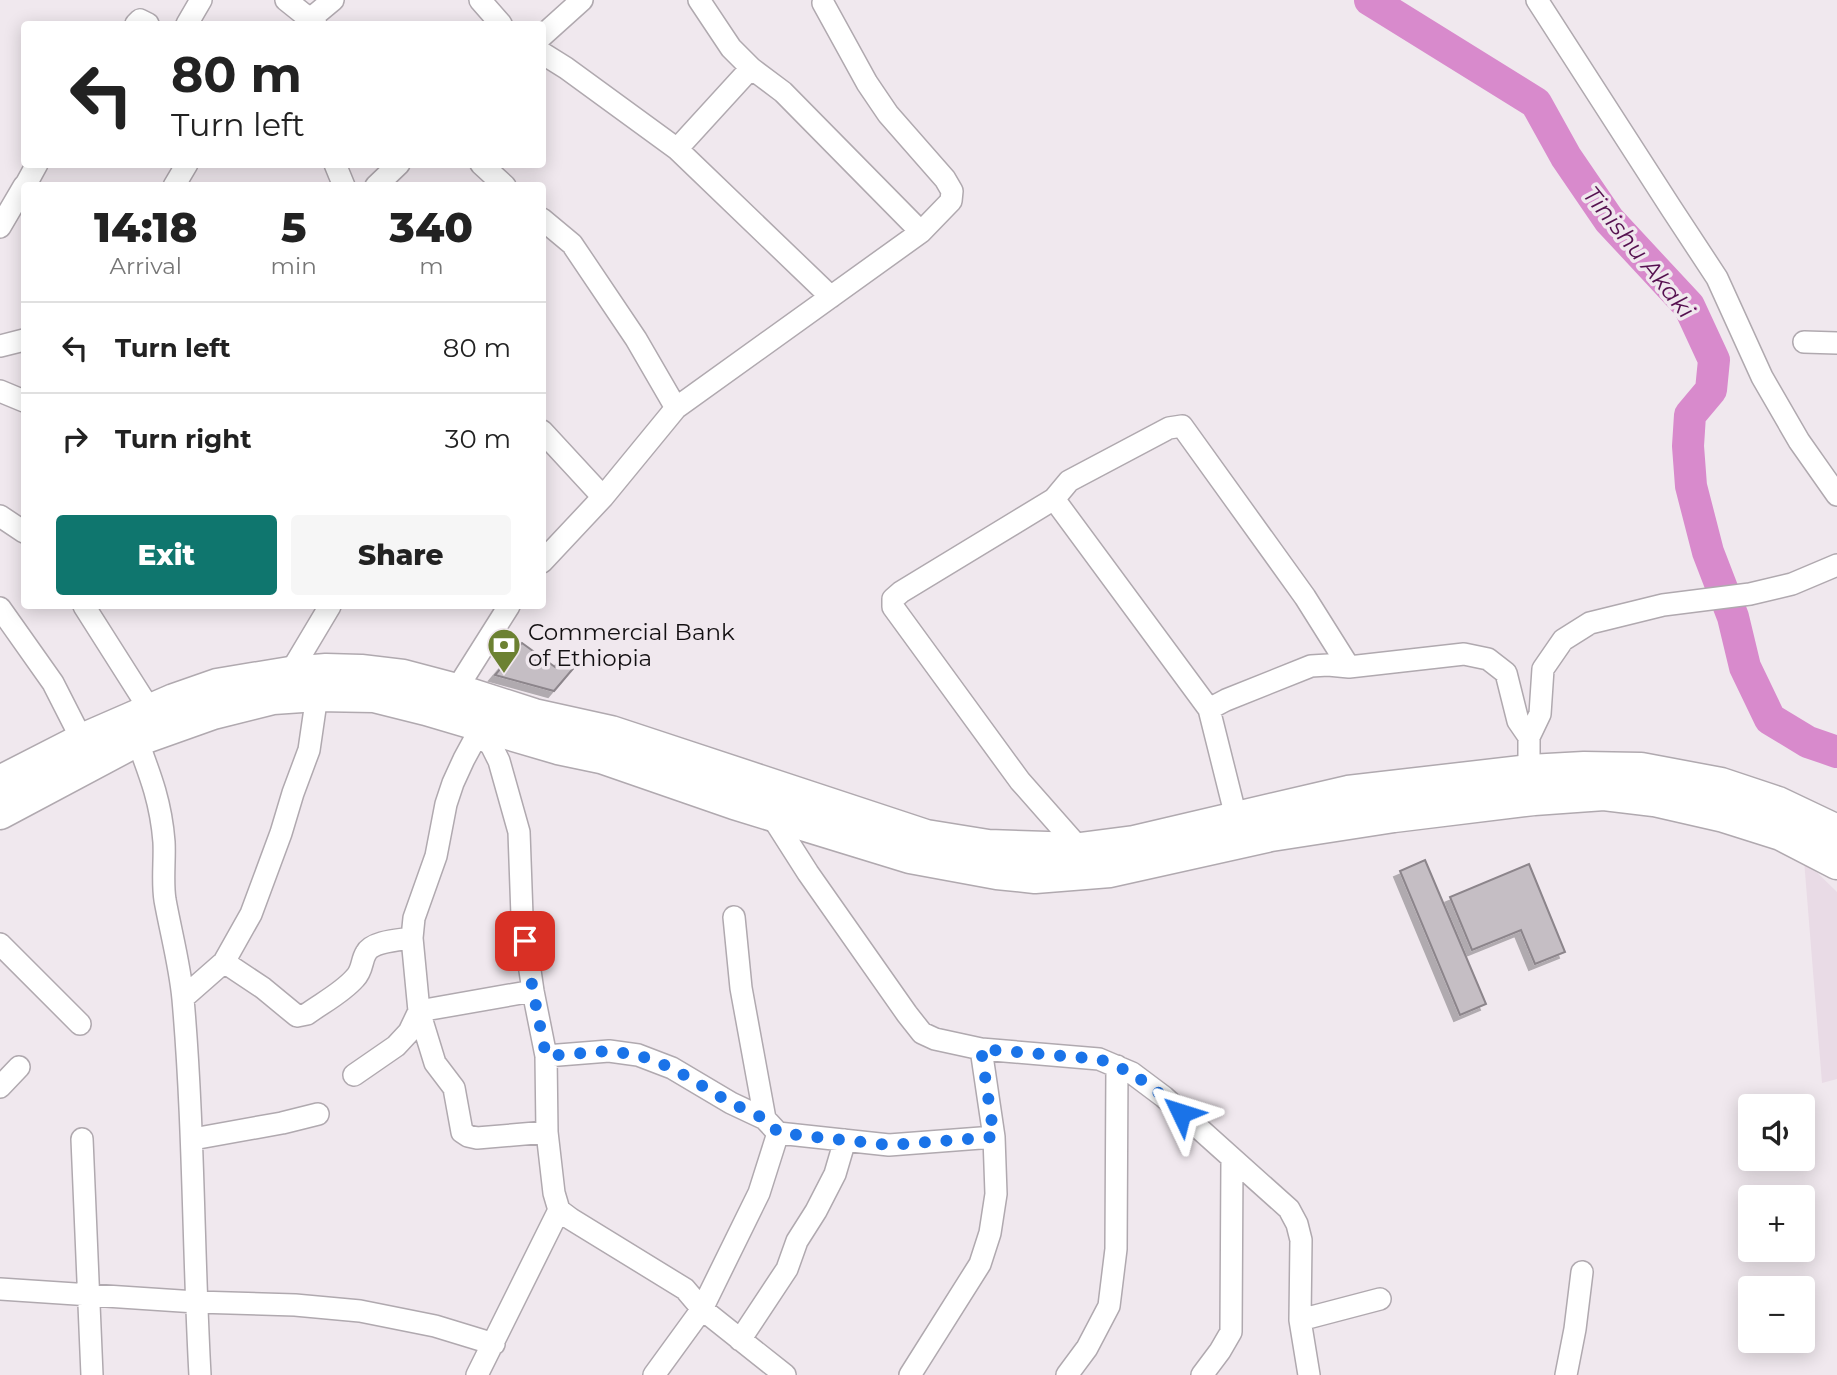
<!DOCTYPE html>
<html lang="en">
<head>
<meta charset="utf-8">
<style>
	:root { --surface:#fff; --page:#f6f6f6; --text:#222; --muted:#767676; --line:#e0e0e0; --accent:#0f766e }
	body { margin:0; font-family:Montserrat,sans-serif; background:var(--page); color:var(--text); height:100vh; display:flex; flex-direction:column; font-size:26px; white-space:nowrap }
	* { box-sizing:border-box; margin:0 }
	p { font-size:23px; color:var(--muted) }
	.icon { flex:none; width:38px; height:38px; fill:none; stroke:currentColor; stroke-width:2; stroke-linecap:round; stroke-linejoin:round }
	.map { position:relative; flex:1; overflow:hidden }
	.panel { position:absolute; left:21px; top:182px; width:525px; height:427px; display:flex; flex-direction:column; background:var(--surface); border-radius:7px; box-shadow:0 4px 18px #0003 }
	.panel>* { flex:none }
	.guide { position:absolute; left:21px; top:21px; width:525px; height:147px; border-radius:7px; box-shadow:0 4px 18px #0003; background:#fff; color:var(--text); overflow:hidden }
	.buttons { position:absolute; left:1738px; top:1094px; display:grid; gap:14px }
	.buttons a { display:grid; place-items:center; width:77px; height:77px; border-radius:7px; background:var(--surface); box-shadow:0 4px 18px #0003; font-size:35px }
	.pin { position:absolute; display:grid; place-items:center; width:60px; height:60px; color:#fff; margin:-30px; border-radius:14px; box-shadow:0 4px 10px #0006 }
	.me { position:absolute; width:77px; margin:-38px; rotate:311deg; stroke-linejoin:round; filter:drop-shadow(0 0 5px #0008) }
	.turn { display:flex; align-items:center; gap:24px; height:147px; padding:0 35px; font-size:32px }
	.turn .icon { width:91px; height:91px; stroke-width:2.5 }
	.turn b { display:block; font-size:49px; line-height:60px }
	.eta { display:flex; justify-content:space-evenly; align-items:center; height:119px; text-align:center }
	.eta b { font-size:42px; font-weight:800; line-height:49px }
	.button { display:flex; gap:14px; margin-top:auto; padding:14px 35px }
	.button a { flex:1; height:80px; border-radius:7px; background:var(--accent); color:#fff; font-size:28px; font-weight:800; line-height:80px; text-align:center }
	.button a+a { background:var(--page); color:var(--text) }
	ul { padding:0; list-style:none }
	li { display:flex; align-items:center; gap:21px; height:91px; padding:0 35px; border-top:2px solid var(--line) }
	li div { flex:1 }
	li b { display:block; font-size:26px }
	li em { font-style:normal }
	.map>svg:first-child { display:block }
	.built { fill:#e9dbe6 }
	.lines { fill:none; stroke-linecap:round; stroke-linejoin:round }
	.river { stroke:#d88acc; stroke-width:32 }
	.building { fill:#c5bec4; stroke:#8c858b; stroke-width:2; filter:url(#shadow) }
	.street-casing { stroke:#b0a9af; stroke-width:24 }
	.primary-casing { stroke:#b0a9af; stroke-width:35 }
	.street { stroke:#fff; stroke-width:21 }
	.primary { stroke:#fff; stroke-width:32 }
	.route { stroke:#1a73e8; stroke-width:12; stroke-dasharray:0 21.6 }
	.labels { text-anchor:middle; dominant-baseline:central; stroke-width:7; stroke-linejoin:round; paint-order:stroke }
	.poi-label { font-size:23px; fill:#131012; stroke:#f0e8ee; text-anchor:start }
	.water-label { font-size:24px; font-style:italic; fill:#561150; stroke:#f0e8ee }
</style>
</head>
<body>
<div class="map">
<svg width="1837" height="1375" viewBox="0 0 1837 1375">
	<defs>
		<filter id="shadow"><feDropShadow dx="-6" dy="6" stdDeviation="0" flood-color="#0004"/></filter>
	</defs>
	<rect width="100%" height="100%" fill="#f0e8ee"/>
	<path class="built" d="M1804,860l33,32v187l-15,4z"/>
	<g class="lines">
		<path class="river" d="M1370,0l166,103 30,54 43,63 80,86 25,54 -3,30 -21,25 -2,31 3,40 17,66 25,65 12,50 25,52 38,23 29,10"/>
	</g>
	<path class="building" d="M522,643l33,24 12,-14 10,11 -23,27 -59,-16z
		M1425,860l61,144 -26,11 -60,-144z
		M1529,864l36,88 -30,12 -14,-34 -49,20 -22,-53z"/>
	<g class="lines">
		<defs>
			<path id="street" d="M286,0l30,24
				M480,0l21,24
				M699,0l32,48 20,20 32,24 138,140
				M1537,0l134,208 46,70 45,99 37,64 38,54
				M309,20l24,-20
				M136,24l4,-4 8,4
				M187,24l14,-24
				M542,36l40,-36
				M542,53l24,15 111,81 154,148
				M677,149l74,-81
				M335,164l9,22
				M481,164l24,22
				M25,186l12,-22
				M174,186l13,-22
				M376,186l23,-22
				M542,219l30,25 64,95 40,69
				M0,227l24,-41
				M1804,342l33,1
				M0,346l24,-6
				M0,391l24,10
				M542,431l61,66
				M1054,499l155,210 27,108
				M0,516l24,16
				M542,562l61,-65 73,-89 245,-176 30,-31 1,-10 -7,-12 -57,-65 -21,-31 -44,-80
				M84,606l66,104
				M0,608l53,75 29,57
				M290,673l40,-67
				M456,690l53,-84
				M1209,709l17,-9 85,-34 17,-1 21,2 115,-13 24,5 18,14 12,48 11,16
				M480,725l-3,10 14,10 8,16 20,71 3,84 11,75 13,65 1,76 7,61 5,17 12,9 114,70 17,20 83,66
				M137,740c14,37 24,63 27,102 1,19 -2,39 1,58 6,33 15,66 18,99 11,125 10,251 17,376
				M1529,771v-34l11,-23 3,-45 20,-29 27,-17 73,-18 87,-11 42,-10 45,-19
				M773,811l-2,4 37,58 99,141 15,19 13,6 46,10 118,10 33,14 32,24 125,112 8,15 4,16 -1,80 9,55
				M1080,849l-60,-68 -127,-174v-8l8,-7 153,-93 15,-18 100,-53 13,-2 123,171 44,70
				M734,917l7,71 24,131 13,14 111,12 105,-8
				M0,944l80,80
				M224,962l39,26 34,28 10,-2c15,-11 35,-21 48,-36 8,-8 6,-17 11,-25 6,-12 34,-13 46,-15
				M533,991l-114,20 16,52 19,25 8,44 6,4 9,2 70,-6
				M183,998l41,-36 27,-48 30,-81 12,-40 16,-43 8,-55
				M546,1056l63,-5 29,4 34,13 59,35 34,16
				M354,1075l42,-29 13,-14 10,-21 -7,-73 2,-20 22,-62 10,-52 7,-21 11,-24 13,-24
				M0,1087l19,-20
				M82,1139l10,236
				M193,1139l89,-16 36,-9
				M0,1289l196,13 99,3 65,6 75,15 59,18
				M1300,1320l80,-21
				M740,1340l47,-71 10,-28 19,-30 19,-37 10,-34
				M477,1375l82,-165
				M654,1375l48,-66 57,-116 19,-60
				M910,1375l70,-111 10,-31 6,-39 -2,-57 -13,-88
				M1067,1375l20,-27 22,-42 7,-57 1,-183
				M1202,1375l18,-24 11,-19 1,-173
				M1566,1375l9,-46 7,-57"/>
			<path id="primary" d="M0,782l82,-42 92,-40 43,-15 73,-12 36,-3 35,1 42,5 53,14 78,25 77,17 315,104 62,10 92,3 54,-7 214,-50 181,-21 55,-3 57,1 80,15 57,19 59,28
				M0,813l137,-73 76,-27 60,-15 44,-3 57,1 52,13 132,39 43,9 133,46 176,54 87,16 38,4 75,-6 161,-36 123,-19 140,-17 70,-5 50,6 70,16 57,18 56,29"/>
		</defs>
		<use href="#street" class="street-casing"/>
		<use href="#primary" class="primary-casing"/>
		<use href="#street" class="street"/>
		<use href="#primary" class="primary"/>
	</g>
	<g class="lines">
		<path class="route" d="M525,941l8,50 13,65 63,-5 29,4 34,13 59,35 34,16 14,14 110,12 105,-8 -13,-88 118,10 33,14 32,24 17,16"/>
	</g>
	<defs>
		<symbol id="bank-pin" viewBox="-11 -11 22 30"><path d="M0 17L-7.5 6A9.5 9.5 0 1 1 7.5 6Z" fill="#6c8132" stroke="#f0e8ee"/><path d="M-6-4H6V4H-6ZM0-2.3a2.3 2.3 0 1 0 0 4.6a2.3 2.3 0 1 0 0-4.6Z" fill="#fff"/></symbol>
	</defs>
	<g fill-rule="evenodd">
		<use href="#bank-pin" x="485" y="626" width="38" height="52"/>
	</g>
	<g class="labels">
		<g class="poi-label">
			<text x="528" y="632">Commercial Bank<tspan x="528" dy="26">of Ethiopia</tspan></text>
		</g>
		<g class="water-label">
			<text transform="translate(1639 252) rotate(51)">Tinishu Akaki</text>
		</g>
	</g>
</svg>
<div class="buttons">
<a><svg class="icon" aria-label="sound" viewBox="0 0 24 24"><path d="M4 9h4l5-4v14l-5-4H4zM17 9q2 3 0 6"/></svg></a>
<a>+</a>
<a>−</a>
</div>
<div class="pin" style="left:525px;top:941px;background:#d93025"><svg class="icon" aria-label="arrive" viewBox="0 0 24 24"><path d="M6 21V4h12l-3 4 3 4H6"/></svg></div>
<svg class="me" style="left:1181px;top:1113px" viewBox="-20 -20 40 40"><path d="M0-17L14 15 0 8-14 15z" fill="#1a73e8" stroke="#fff" stroke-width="4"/></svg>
<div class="guide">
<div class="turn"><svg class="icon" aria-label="left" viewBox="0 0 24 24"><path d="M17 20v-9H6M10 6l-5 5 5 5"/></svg><div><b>80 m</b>Turn left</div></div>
</div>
<section class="panel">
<div class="eta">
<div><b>14:18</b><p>Arrival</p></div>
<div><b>5</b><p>min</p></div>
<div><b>340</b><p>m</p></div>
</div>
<ul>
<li><svg class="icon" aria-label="left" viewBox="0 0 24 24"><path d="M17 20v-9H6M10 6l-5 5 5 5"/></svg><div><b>Turn left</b></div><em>80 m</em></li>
<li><svg class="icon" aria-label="right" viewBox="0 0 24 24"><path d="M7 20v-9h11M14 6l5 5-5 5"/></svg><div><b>Turn right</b></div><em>30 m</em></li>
</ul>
<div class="button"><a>Exit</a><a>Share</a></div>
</section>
</div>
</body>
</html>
